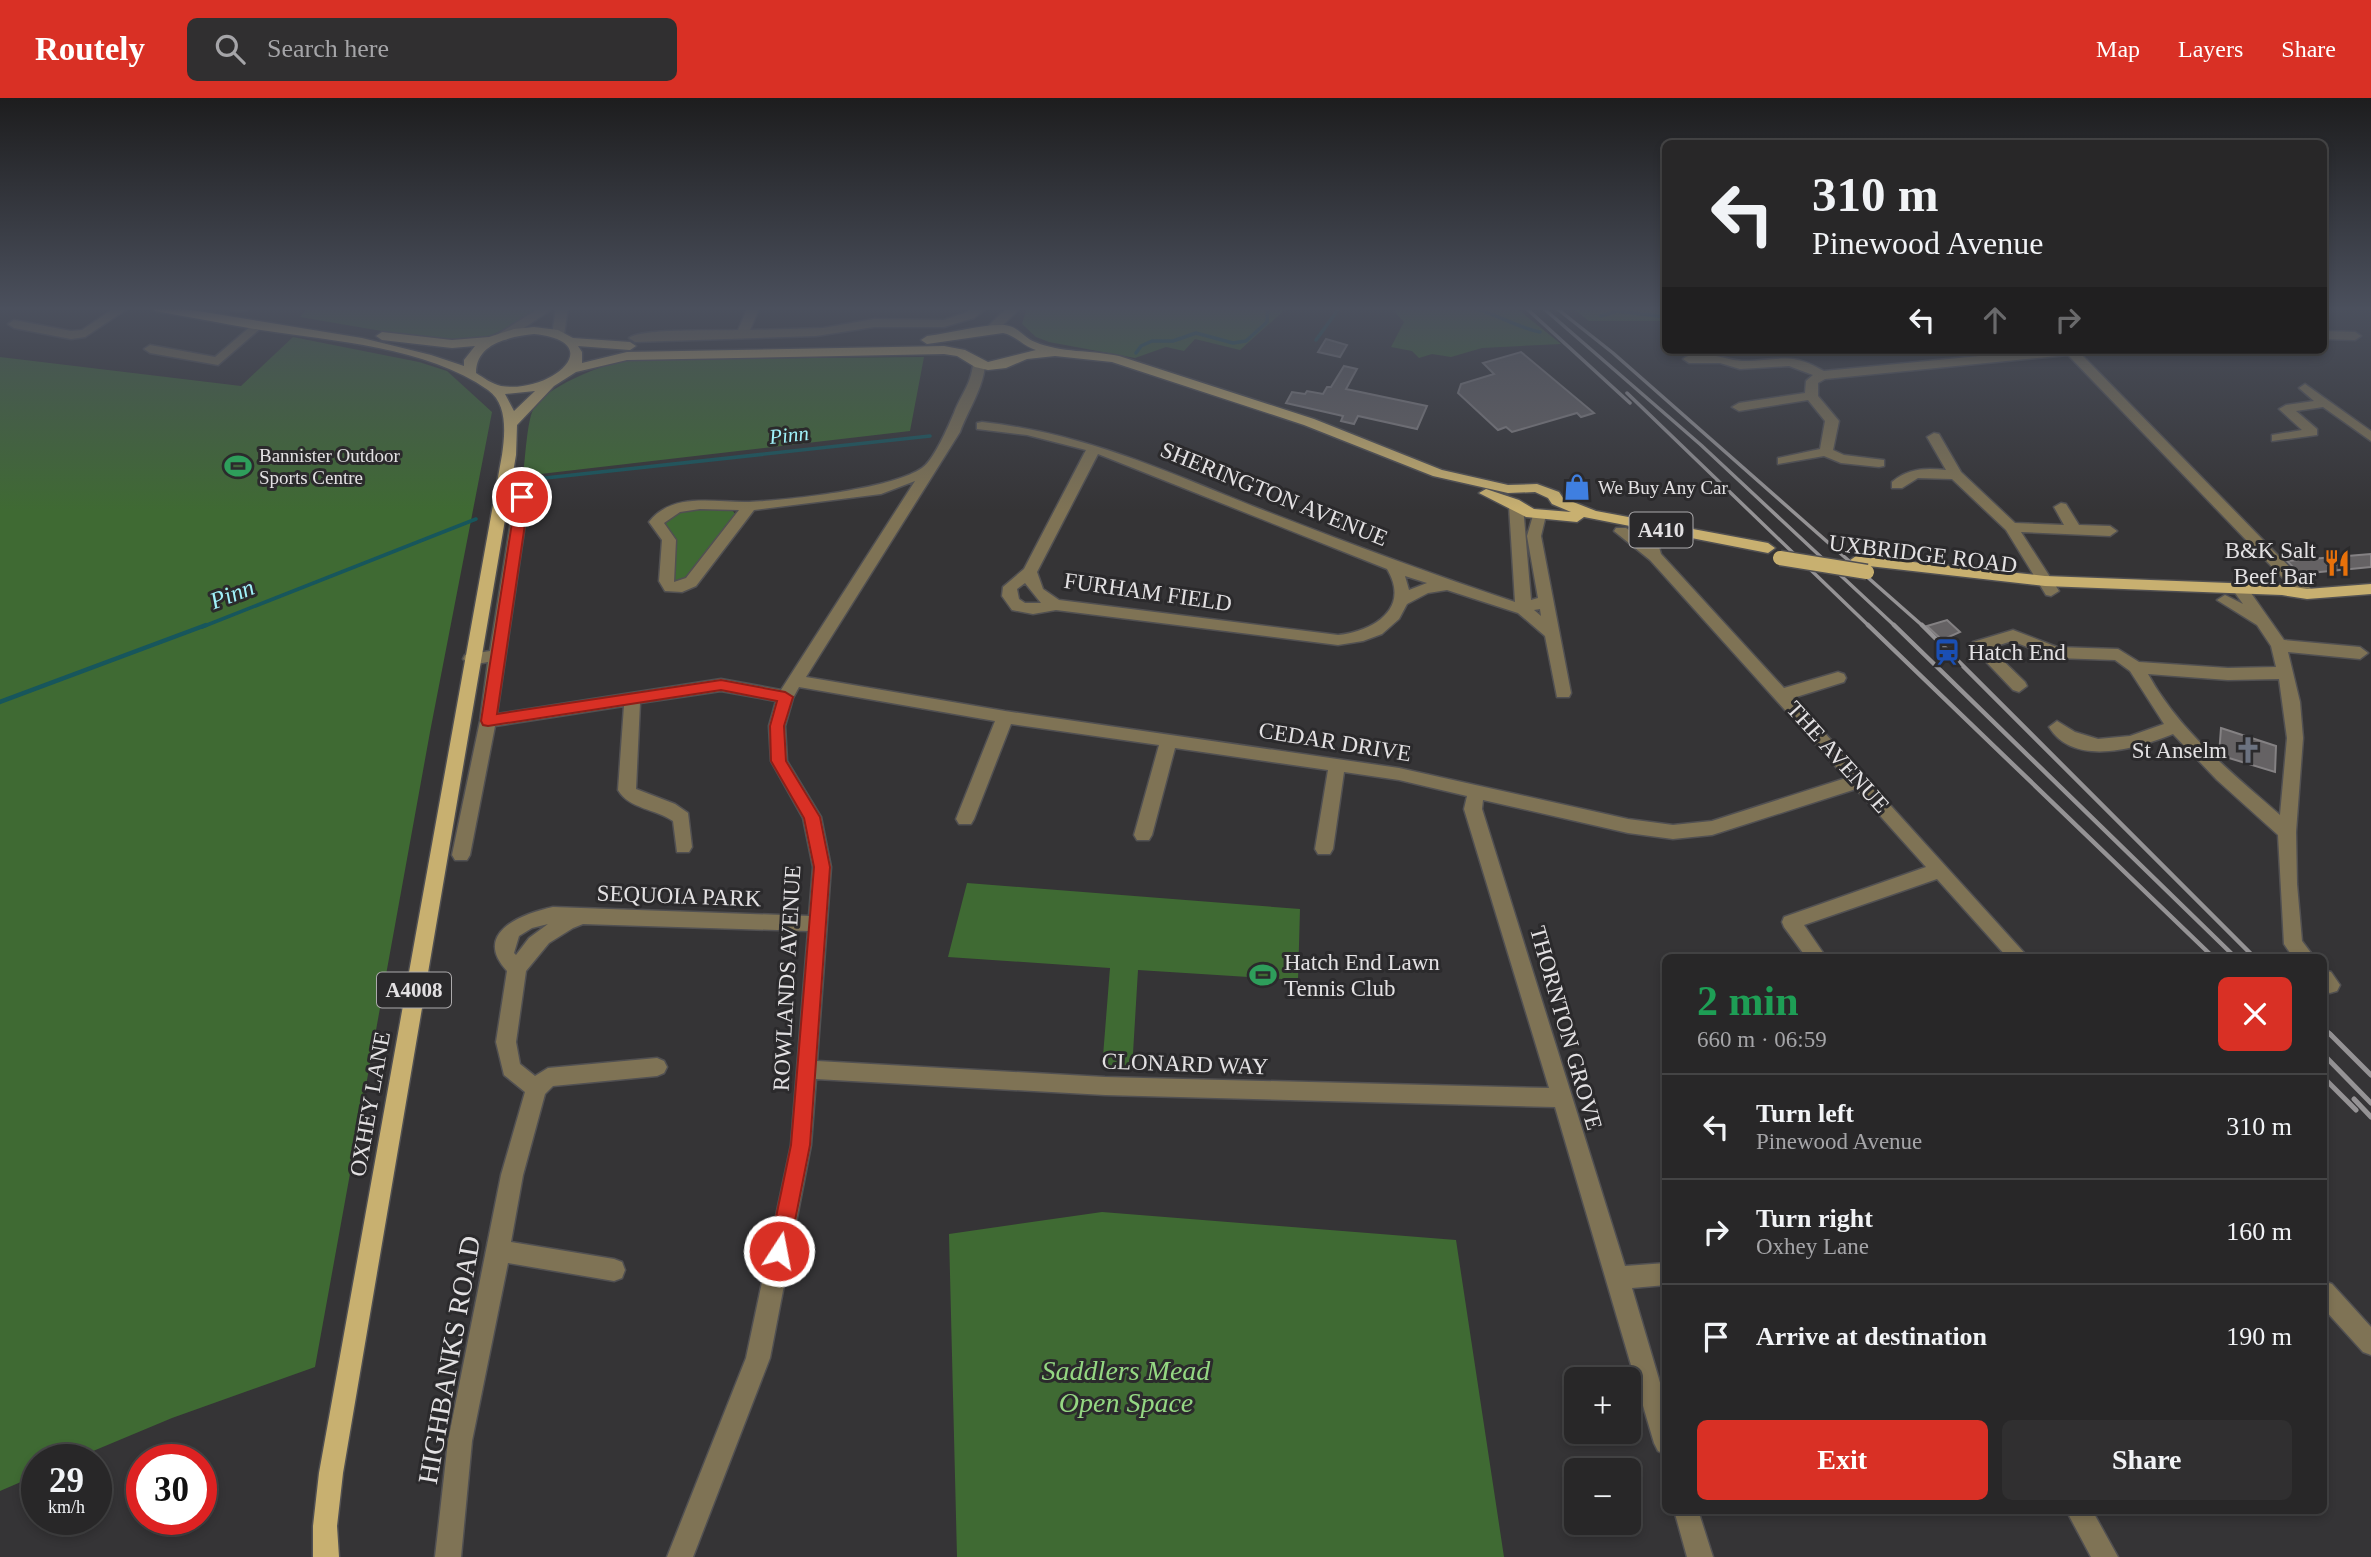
<!DOCTYPE html>
<html lang="en">
<head>
<meta charset="utf-8">
<style>
	:root { --surface:#282728; --page:#302f30; --text:#f1f3f6; --muted:#a5a5a8; --line:#444445; --accent:#d93025 }
	body { margin:0; font-family:"Times New Roman",serif; background:var(--page); color:var(--text); height:100vh; display:flex; flex-direction:column; font-size:26px; white-space:nowrap }
	* { box-sizing:border-box; margin:0 }
	p { font-size:23px; color:var(--muted) }
	.icon { flex:none; width:38px; height:38px; fill:none; stroke:currentColor; stroke-width:2; stroke-linecap:round; stroke-linejoin:round }
	.map { position:relative; flex:1; overflow:hidden }
	.panel { position:absolute; left:1662px; top:856px; width:665px; height:560px; display:flex; flex-direction:column; background:var(--surface); border-radius:10px; box-shadow:0 4px 10px #0003,0 0 0 2px var(--line) }
	.panel>* { flex:none }
	.banner { position:absolute; left:1662px; top:42px; width:665px; height:214px; border-radius:10px; box-shadow:0 4px 10px #0003,0 0 0 2px var(--line); background:#282728; color:var(--text); overflow:hidden }
	.controls { position:absolute; left:1564px; top:1269px; display:grid; gap:14px }
	.controls a { display:grid; place-items:center; width:77px; height:77px; border-radius:10px; background:var(--surface); box-shadow:0 4px 10px #0003,0 0 0 2px var(--line); font-size:35px }
	.speed { position:absolute; left:21px; top:1346px; display:flex; gap:14px; font-size:35px; font-weight:700; text-align:center }
	.speed>* { display:grid; place-content:center; width:91px; height:91px; border-radius:50%; background:var(--surface); box-shadow:0 4px 10px #0003,0 0 0 2px var(--line); line-height:1 }
	.speed small { font-size:18px; font-weight:400 }
	.speed .limit { border:10px solid #d22; background:#fff; color:#111 }
	.pin { position:absolute; display:grid; place-items:center; width:60px; height:60px; color:#fff; margin:-30px; border:4px solid #fff; border-radius:50%; box-shadow:0 2px 7px #0007 }
	.me { position:absolute; width:77px; margin:-38px; rotate:11deg; stroke-linejoin:round; filter:drop-shadow(0 0 5px #0008) }
	.turn { display:flex; align-items:center; gap:24px; height:147px; padding:0 35px; font-size:32px }
	.turn .icon { width:91px; height:91px; stroke-width:2.5 }
	.turn b { display:block; font-size:49px; line-height:60px }
	.lanes { display:flex; align-items:center; height:66px; padding:0 35px; background:#0003; justify-content:center; gap:35px; direction:ltr }
	.lanes .off { opacity:.35 }
	.round { display:grid; place-items:center; flex:none; width:74px; height:74px; border-radius:10px; background:var(--page) }
	.headline { display:flex; align-items:center; justify-content:space-between; height:119px; padding:0 35px }
	h1 { font-size:42px; font-weight:700; line-height:52px; color:#1e9e55 }
	.primary-button { display:flex; gap:14px; margin-top:auto; padding:14px 35px }
	.primary-button a { flex:1; height:80px; border-radius:10px; background:var(--accent); color:#fff; font-size:28px; font-weight:700; line-height:80px; text-align:center }
	.primary-button a+a { background:var(--page); color:var(--text) }
	ul { padding:0; list-style:none }
	li { display:flex; align-items:center; gap:21px; height:105px; padding:0 35px; border-top:2px solid var(--line) }
	li div { flex:1 }
	li b { display:block; font-size:26px }
	li em { font-style:normal }
	header { display:flex; align-items:center; gap:42px; box-sizing:border-box; height:98px; padding:0 35px; background:var(--accent); color:#fff }
	header strong { font-size:33px }
	nav { display:flex; gap:38px; margin-inline-start:auto; font-size:24px }
	.search { width:490px; height:63px; background:var(--page); display:flex; align-items:center; gap:18px; box-sizing:border-box; padding:0 24px; border-radius:10px; color:var(--muted); font-size:26px }
	.map>svg:first-child { display:block }
	.green { fill:#3f6a33 }
	.lines { fill:none; stroke-linecap:round; stroke-linejoin:round }
	.stream-far1 { stroke:#17565c; stroke-width:3.5 }
	.stream { stroke:#17565c; stroke-width:4.5 }
	.building { fill:#656264; stroke:#848183; stroke-width:2 }
	.minor-casing { stroke:#515052; stroke-width:3 }
	.major-casing { stroke:#515052; stroke-width:3 }
	.minor { fill:#7f7355; fill-rule:evenodd }
	.major { fill:#c8b070; fill-rule:evenodd }
	.rail-far2 { stroke:#959395; stroke-width:3.5 }
	.rail-far1 { stroke:#959395; stroke-width:4.5 }
	.rail { stroke:#959395; stroke-width:5 }
	.major-bridge-casing { stroke:#515052; stroke-width:17; stroke-linecap:butt }
	.major-bridge { stroke:#c8b070; stroke-width:14 }
	.route { fill:#d93025; stroke:#8d1f18; stroke-width:2 }
	.labels { text-anchor:middle; dominant-baseline:central; stroke-width:6; stroke-linejoin:round; paint-order:stroke }
	.far-poi-label { font-size:19px; fill:#e3e1e3; stroke:#2b2a2c; text-anchor:start }
	.far-water-label { font-size:21px; font-style:italic; fill:#a0f1fa; stroke:#2b2a2c }
	.shield { fill:#2b2a2c; stroke:#acaaac; stroke-width:2 }
	.shield-label { font-size:21px; font-weight:bold; fill:#e3e1e3 }
	.street-label { font-size:23px; fill:#e3e1e3; stroke:#2b2a2c }
	.poi-label { font-size:23px; fill:#e3e1e3; stroke:#2b2a2c; text-anchor:end }
	.water-label { font-size:24px; font-style:italic; fill:#a0f1fa; stroke:#2b2a2c }
	.near-street-label { font-size:28px; fill:#e3e1e3; stroke:#2b2a2c }
	.near-park-label { font-size:28px; font-style:italic; fill:#94d782; stroke:#2b2a2c }
</style>
</head>
<body>
<header>
<strong>Routely</strong>
<div class="search"><svg class="icon" aria-label="search" viewBox="0 0 24 24"><circle cx="10" cy="10" r="6"/><path d="M15 15l6 6"/></svg>Search here</div>
<nav><a>Map</a><a>Layers</a><a>Share</a></nav>
</header>
<div class="map">
<svg width="2371" height="1459" viewBox="0 0 2371 1459">
	<rect width="100%" height="100%" fill="#353436"/>
	<path class="green" d="M308,209h235l-5,5 -58,29 -75,-6 -105,-18z
		M1027,209h261l-48,43 -45,-11 -11,12 -18,-4 -31,11 -86,-16 -13,-5 -14,-13z
		M1398,209h117l46,37 -79,4 -31,9 -19,-3 -13,4 -7,-7 -21,-4 13,-25 -9,-10z
		M1571,209h95v14h-77z
		M293,239l126,25 28,9 45,41 -62,320 -115,635 -143,51 -98,41 -37,1v15l-37,16v-1134l241,29z
		M924,259l-14,74 -387,45c2,-15 4,-54 10,-66 11,-23 66,-43 90,-50z
		M686,411l46,1 5,6 -49,64 -10,4 -8,-6 2,-44 -9,-9 3,-11z
		M967,785l333,26 -2,71 -160,-10 -6,100 -30,-1 8,-101 -162,-11z
		M1102,1114l354,28 48,317h-547l-8,-323z"/>
	<g class="lines">
		<path class="stream-far1" d="M1470,209c25,6 45,20 70,25
			M1601,218l16,-5 49,6
			M1316,242l24,-33
			M1136,255l5,-7 11,-5h21l23,-8 37,10 13,-2 21,-19 1,-15
			M527,382l403,-44
			M202,529l274,-108"/>
		<path class="stream" d="M0,604l206,-77"/>
	</g>
	<path class="building" d="M1326,241l21,6 -7,12 -22,-5z
		M1521,254l73,61 -13,4 -4,-4 -65,19 -6,-5 -8,3 -40,-37 3,-9 33,-10 -11,-11z
		M1344,268l13,3 -11,20 81,17 -10,23 -59,-13 -4,8 -13,-3 2,-5 -57,-13 6,-11 13,2 2,-3 16,3 4,-7h4z
		M2371,456v13l-71,7 -13,-13z
		M1947,522l13,12 -18,8 -15,-14z
		M2221,630l55,18 -1,26 -56,-17z"/>
	<g class="lines">
		<defs>
			<path id="minor" d="M116,209h14l-45,30 -14,2 -57,-11 -6,-4 6,-4 57,11 11,-1z
				M228,209h23c-5,6 -18,6 -23,0z
				M541,209h14l-49,33h-8v-6z
				M556,209h12l-4,28 -6,4 -6,-4z
				M748,209h12l-10,23 73,-2 51,-9 70,1 21,-7 10,-6h13l-14,11 -30,9h-70l-58,9 -181,6 -6,-4c13,-10 88,-7 109,-8z
				M1008,209h13l-25,25h-8v-6z
				M257,223l6,4 -2,3 -43,37 -68,-12 -6,-4 6,-4 65,12z
				M2324,233l31,1 6,4 -6,4 -31,-1z
				M2042,252h45l-6,4 231,236 3,4 -3,4h-10l-234,-243 -243,24 -7,4v13l21,25 -6,29 11,5 40,5v6l-5,1 -38,-4 -17,-7 -46,8v-6l42,-9 5,-28 -17,-21 -69,11 -7,-4 7,-4 66,-10 1,-12 7,-6 -24,-9 -49,3 -20,-6h-31l-6,-4c15,-12 42,1 59,2 19,1 38,-5 56,-1 10,2 18,7 26,11z
				M979,262l6,4c-1,23 -17,46 -25,68l-154,245 199,34 394,57 229,51 45,6 39,-4 134,-43 -196,-218 -36,-29 2,-3h10l17,12 -4,-13 7,-5 7,5 8,27 123,134 54,-16 6,2 2,4 -2,4 -51,16 235,259h-21l-70,-78 -133,46 22,32h-20l-22,-30 -2,-5 2,-5 142,-50 -70,-78 -144,46 -39,4 -45,-6 -145,-33 -1,9 143,457 41,-3v22l-34,3 34,115v52l-8,-4 -4,-8 -99,-336 -450,-12 -289,-16 -5,66 -41,213 -77,199h-26l79,-199 45,-213 17,-214 -225,-7 -10,4 -24,15 -23,28 -10,71 4,22 15,12 13,-8 109,-10 7,3 3,6 -3,6 -7,3 -104,10 -8,8 -22,81 -12,67 103,17 8,3 3,8 -3,8 -8,3 -106,-18 -36,178 -11,116h-26l13,-116 53,-266 24,-83 -21,-17 -8,-33 11,-71c-35,-38 14,-57 46,-64l256,9 4,-49 -10,-49 -32,-57 -2,-35 7,-25 -55,-10 -81,12 -4,86 39,15 13,9 4,34 -3,5h-12l-4,-31c-17,-12 -44,-12 -55,-31l6,-84 -129,20 -25,129 -3,5h-12l-3,-5 28,-134 8,-59 -17,3 -8,-6 2,-4 25,-4 24,-149h-13l-7,-4c7,-7 28,-8 35,-1l-32,217 224,-35 60,11 134,-209 -34,13 -127,16 -58,76 -14,6 -17,-1 -6,-10 3,-41 -13,-18c24,-31 67,-19 100,-20 39,-2 143,-13 173,-34 12,-8 26,-41 32,-55 7,-19 17,-28 19,-49zM700,411l39,1 -53,68 -12,4 2,-42 -12,-17 16,-11zM799,589l196,34 -39,98 3,5h12l3,-5 37,-95 148,21 -25,90 3,5h12l3,-5 23,-87 153,22 -13,79 3,5h12l3,-5 11,-77 55,8 68,16 -3,13 85,279 -444,-11 -288,-16 14,-194 -10,-50 -34,-56 -2,-35 8,-28zM548,826l-19,14 -13,17 -2,-2 5,-17 13,-8z
				M2305,286l66,47v10l-48,-34 -27,4 21,18v6l-45,6v-6l30,-5 -23,-21 7,-4 28,-4 -15,-13z
				M982,324c100,11 181,48 273,85 87,34 173,66 260,95l-6,-96 7,-4 7,4 8,94 7,-2 -11,-62 7,-24h10l2,3 -5,21 30,157 -2,4h-12l-12,-61 -27,-23 -71,-23 -19,3 -21,11 -8,15 -17,15 -19,7 -25,4 -282,-35 -23,4 -21,-4 -10,-14 1,-9 21,-18 62,-119 -59,-15 -50,-6v-6zM1098,356l289,115c24,40 -14,62 -49,66l-279,-35 -16,-11 -6,-17zM1405,478l22,7 -18,7zM1025,485l16,20h-16l-6,-4 -2,-10zM1540,511l1,7 -7,-6z
				M1934,335l5,1 22,38 54,51 49,2 -10,-18 7,-4 5,1 13,21 31,1 7,5 -7,5 -89,-4 38,59 -8,5 -5,-1 -40,-65 -54,-51 -34,-1 -16,10h-10v-6c16,-14 34,-14 54,-12l-19,-33z
				M2241,487l5,1 38,54 76,7 8,6 -8,6 -72,-7 12,50 3,36 -7,94 1,52 5,57 12,16h-21l-9,-13 -6,-109 -61,-55 -44,-46c-35,14 -99,34 -124,-7l8,-6 18,11 23,7 32,-3 34,-12 -34,-53 -15,-11 -60,-2 -43,-17 -22,7 35,34 2,4 -8,6 -6,-2 -42,-44 2,-4 40,-12 44,17 61,2 21,13 89,6 48,-1 -5,-21 -14,-21 -40,-25 8,-5 18,9 -10,-14zM2148,576l80,6 51,-1 8,59 -7,77c-49,-43 -101,-84 -132,-141z
				M2324,872l7,2 9,13 -3,6 -7,2 -6,-2z
				M2324,1183l8,3 39,43v28l-8,-3 -39,-43z
				M1674,1412h24l15,47h-26z
				M2066,1412h26l26,47h-27z"/>
			<path id="major" d="M149,209h24l189,31 69,17 33,11v-6l11,-14 -23,2 -70,-8 -6,-4 6,-4 70,8 37,-3 25,-8 20,-2 24,3 15,8 57,4 6,4 -6,4 -52,-4 4,6v11l45,-11 317,-6 21,4 23,12 48,-12c-13,-4 -21,-15 -33,-17l-76,11 -6,-4 6,-4c24,-3 51,-11 75,-11 16,0 20,12 33,17 26,11 56,8 84,14l195,63 128,51 66,15 29,-1 22,8 4,6 33,13 172,32 7,5 -7,5 -184,-36 -7,5 -51,-5 -47,-24 7,-4 33,11 15,9 37,3 -19,-8 -4,-6 -13,-6 -27,1 -75,-17 -129,-51 -192,-63 -57,-6 -28,3 -21,9 -18,2 -13,-3 -18,-11 -13,-2 -317,6 -51,12 -22,14 -37,39 -1,30 -173,1018 -6,53 2,31h-26v-31l6,-53 183,-1018c3,-21 6,-51 -14,-65 -61,-43 -155,-49 -227,-60 -36,-6 -71,-13 -106,-19zM534,236c76,8 17,60 -33,52 -9,-2 -17,-8 -25,-13 0,-30 33,-36 58,-39zM535,293l-21,20 -9,-17z
				M1856,458l189,20 237,9 25,4 64,-5v10l-64,5 -25,-4 -237,-9 -194,-22 -2,-3z"/>
		</defs>
		<use href="#minor" class="minor-casing"/>
		<use href="#major" class="major-casing"/>
		<use href="#minor" class="minor"/>
		<use href="#major" class="major"/>
		<path class="rail-far2" d="M1525,209l105,96
			M1542,209l159,138 195,182
			M1555,209l58,46 311,274
			M1627,295l243,234"/>
		<path class="rail-far1" d="M1868,527l345,332
			M1894,527l341,332
			M1922,527l332,332
			M2324,930l8,8"/>
		<path class="rail" d="M2330,936l41,41
			M2324,957l47,48
			M2324,980l32,32
			M2354,1001l17,18"/>
		<defs>
			<path id="major-bridge" d="M1780,460l87,14"/>
		</defs>
		<use href="#major-bridge" class="major-bridge-casing"/>
		<use href="#major-bridge" class="major-bridge"/>
	</g>
	<linearGradient id="sky" x2="0" y2="1"><stop stop-color="#1d1d1e"/><stop offset="0.51" stop-color="#4b505d"/><stop offset="1" stop-color="#4b505d" stop-opacity="0"/></linearGradient>
	<rect width="2371" height="413" fill="url(#sky)"/>
	<path class="route" d="M522,395l7,4 -32,217 224,-34 64,12 8,5 -9,29 2,35 34,56 10,50 -20,278 -21,106 -2,7 -8,3 -7,-3 -3,-7 22,-106 23,-278 -10,-49 -33,-57 -1,-35 7,-25 -56,-11 -233,36 -5,-1 -2,-4 35,-224z"/>
	<defs>
		<symbol id="stadium-bare" viewBox="-9 -9 18 18"><path d="M0-5a6.5 5 0 1 0 0 10a6.5 5 0 1 0 0-10ZM-3.5-1.8h7v3.6h-7Z" fill="#2e9e5b" stroke="#2b2a2c" stroke-width="2.5" paint-order="stroke"/></symbol>
		<symbol id="shop-bare" viewBox="-9 -9 18 18"><path d="M-5-2.5h2.3a2.7 3.5 0 0 1 5.4 0H5L5.5 6h-11ZM-1.5-2.5h3a1.5 2.3 0 0 0-3 0Z" fill="#3f7fe0" stroke="#2b2a2c" stroke-width="2.5" paint-order="stroke"/></symbol>
		<symbol id="restaurant-bare" viewBox="-9 -9 18 18"><path d="M-5-6h1v4h1v-4h1v4h1v-4h1v5L-1.5 .5V6h-2V.5L-5-1ZM5-6V6H3V1.5H1.5Q1.5-4 5-6Z" fill="#e8710a" stroke="#2b2a2c" stroke-width="2.5" paint-order="stroke"/></symbol>
		<symbol id="station-bare" viewBox="-9 -9 18 18"><path d="M-3-6H3Q5-6 5-4V2Q5 4 3 4L4.5 6H3L1.5 4h-3L-3 6H-4.5L-3 4Q-5 4-5 2V-4Q-5-6-3-6ZM-3.5-4v3h7v-3ZM-3.5 1v1.5H-2V1ZM2 1v1.5H3.5V1Z" fill="#1a4fb4" stroke="#2b2a2c" stroke-width="2.5" paint-order="stroke"/></symbol>
		<symbol id="church-bare" viewBox="-9 -9 18 18"><path d="M-1.2-6h2.4v3.5h3.3v2.4h-3.3V6h-2.4V-.1h-3.3v-2.4h3.3Z" fill="#6b7280" stroke="#2b2a2c" stroke-width="2.5" paint-order="stroke"/></symbol>
	</defs>
	<g fill-rule="evenodd">
		<use href="#stadium-bare" x="219" y="349" width="38" height="38"/>
		<use href="#shop-bare" x="1558" y="370" width="38" height="38"/>
		<use href="#restaurant-bare" x="2318" y="446" width="38" height="38"/>
		<use href="#station-bare" x="1928" y="535" width="38" height="38"/>
		<use href="#church-bare" x="2229" y="633" width="38" height="38"/>
		<use href="#stadium-bare" x="1244" y="858" width="38" height="38"/>
	</g>
	<g class="labels">
		<g class="far-poi-label">
			<text x="259" y="357">Bannister Outdoor<tspan x="259" dy="22">Sports Centre</tspan></text>
			<text x="1598" y="389">We Buy Any Car</text>
		</g>
		<g class="far-water-label">
			<text transform="translate(789 337) rotate(-6)">Pinn</text>
		</g>
		<g class="shield">
			<rect x="1629.5" y="414.5" width="63" height="35" rx="5"/>
			<rect x="377" y="874.5" width="74" height="35" rx="5"/>
		</g>
		<g class="shield-label">
			<text x="1661" y="432">A410</text>
			<text x="414" y="892">A4008</text>
		</g>
		<g class="street-label">
			<text transform="translate(1274 396) rotate(22)">SHERINGTON AVENUE</text>
			<text transform="translate(1923 456) rotate(7)">UXBRIDGE ROAD</text>
			<text transform="translate(1148 494) rotate(8)">FURHAM FIELD</text>
			<text transform="translate(1335 644) rotate(9)">CEDAR DRIVE</text>
			<text transform="translate(1838 659) rotate(48)">THE AVENUE</text>
			<text transform="translate(679 798) rotate(2)">SEQUOIA PARK</text>
			<text transform="translate(787 880) rotate(-87)">ROWLANDS AVENUE</text>
			<text transform="translate(1566 930) rotate(74)">THORNTON GROVE</text>
			<text transform="translate(1185 966) rotate(2)">CLONARD WAY</text>
			<text transform="translate(370 1006) rotate(-80)">OXHEY LANE</text>
		</g>
		<g class="poi-label">
			<text x="2316" y="452">B&amp;K Salt<tspan x="2316" dy="26">Beef Bar</tspan></text>
			<text x="1968" y="554" text-anchor="start">Hatch End</text>
			<text x="2227" y="652">St Anselm</text>
			<text x="1284" y="864" text-anchor="start">Hatch End Lawn<tspan x="1284" dy="26">Tennis Club</tspan></text>
		</g>
		<g class="water-label">
			<text transform="translate(232 496) rotate(-21)">Pinn</text>
		</g>
		<g class="near-street-label">
			<text transform="translate(449 1262) rotate(-80)">HIGHBANKS ROAD</text>
		</g>
		<g class="near-park-label">
			<text x="1126" y="1272">Saddlers Mead<tspan x="1126" dy="32">Open Space</tspan></text>
		</g>
	</g>
</svg>
<div class="controls">
<a>+</a>
<a>−</a>
</div>
<div class="speed"><div>29<small>km/h</small></div><div class="limit">30</div></div>
<div class="pin" style="left:522px;top:399px;background:#d93025"><svg class="icon" aria-label="arrive" viewBox="0 0 24 24"><path d="M6 21V4h12l-3 4 3 4H6"/></svg></div>
<svg class="me" style="left:779px;top:1153px" viewBox="-20 -20 40 40"><circle r="17" fill="#d93025" stroke="#fff" stroke-width="3"/><path d="M0-11L8 9 0 5-8 9z" fill="#fff"/></svg>
<div class="banner">
<div class="turn"><svg class="icon" aria-label="left" viewBox="0 0 24 24"><path d="M17 20v-9H6M10 6l-5 5 5 5"/></svg><div><b>310 m</b>Pinewood Avenue</div></div>
<div class="lanes"><svg class="icon" aria-label="left" viewBox="0 0 24 24"><path d="M17 20v-9H6M10 6l-5 5 5 5"/></svg><svg class="icon off" aria-label="ahead" viewBox="0 0 24 24"><path d="M12 20V5M6 11l6-6 6 6"/></svg><svg class="icon off" aria-label="right" viewBox="0 0 24 24"><path d="M7 20v-9h11M14 6l5 5-5 5"/></svg></div>
</div>
<section class="panel">
<div class="headline"><div><h1>2 min</h1><p>660 m · 06:59</p></div><a class="round" style="background:#d93025;color:#fff"><svg class="icon" aria-label="close" viewBox="0 0 24 24"><path d="M6 6l12 12M18 6L6 18"/></svg></a></div>
<ul>
<li><svg class="icon" aria-label="left" viewBox="0 0 24 24"><path d="M17 20v-9H6M10 6l-5 5 5 5"/></svg><div><b>Turn left</b><p>Pinewood Avenue</p></div><em>310 m</em></li>
<li><svg class="icon" aria-label="right" viewBox="0 0 24 24"><path d="M7 20v-9h11M14 6l5 5-5 5"/></svg><div><b>Turn right</b><p>Oxhey Lane</p></div><em>160 m</em></li>
<li><svg class="icon" aria-label="arrive" viewBox="0 0 24 24"><path d="M6 21V4h12l-3 4 3 4H6"/></svg><div><b>Arrive at destination</b></div><em>190 m</em></li>
</ul>
<div class="primary-button"><a>Exit</a><a>Share</a></div>
</section>
</div>
</body>
</html>
